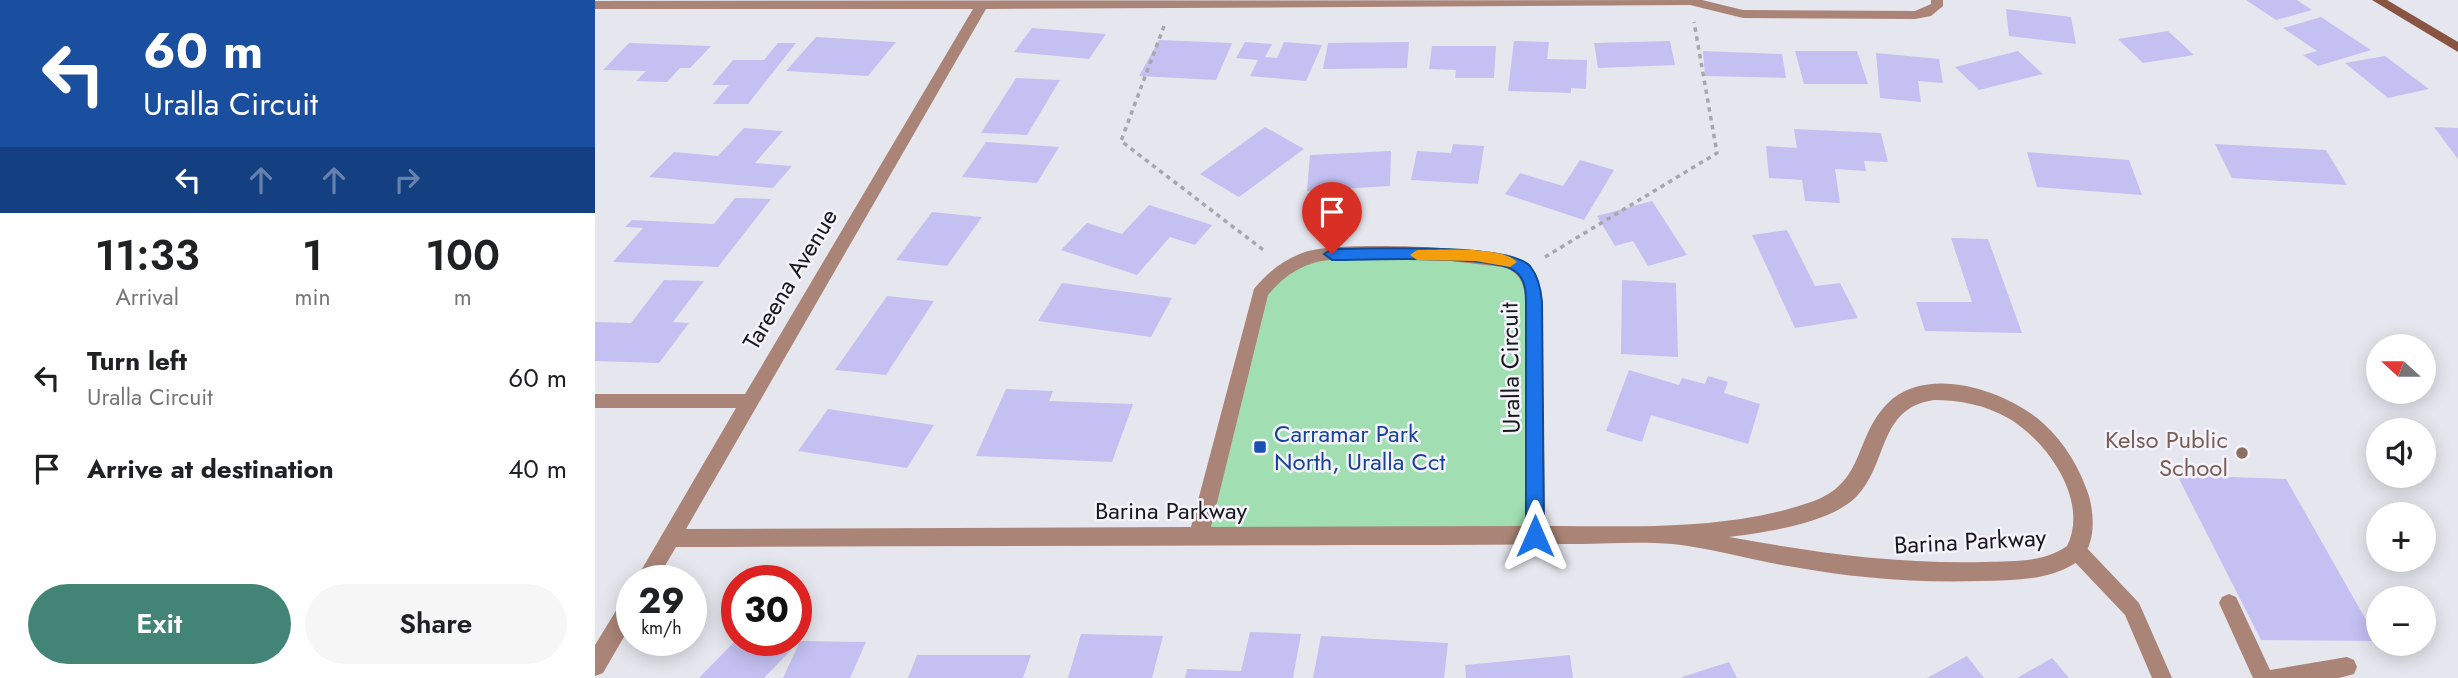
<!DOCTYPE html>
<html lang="en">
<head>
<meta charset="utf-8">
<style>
	:root { --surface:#fff; --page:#f6f6f6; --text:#202124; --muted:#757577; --accent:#428577 }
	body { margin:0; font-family:Jost,sans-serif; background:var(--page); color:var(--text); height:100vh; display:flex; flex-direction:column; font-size:26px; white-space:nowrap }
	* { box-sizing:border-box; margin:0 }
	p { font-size:23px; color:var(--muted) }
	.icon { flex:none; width:38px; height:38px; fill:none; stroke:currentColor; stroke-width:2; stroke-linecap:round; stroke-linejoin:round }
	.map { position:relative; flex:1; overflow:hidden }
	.details { display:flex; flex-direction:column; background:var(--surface); width:595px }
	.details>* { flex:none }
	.top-card { background:#1a4fa0; color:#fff; overflow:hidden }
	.needle { width:46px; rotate:291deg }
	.buttons { position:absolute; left:1771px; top:334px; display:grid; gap:14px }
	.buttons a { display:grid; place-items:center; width:70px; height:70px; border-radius:50%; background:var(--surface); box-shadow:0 4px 18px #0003; font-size:35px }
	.speed { position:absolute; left:21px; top:565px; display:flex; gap:14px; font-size:35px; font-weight:700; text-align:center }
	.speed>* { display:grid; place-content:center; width:91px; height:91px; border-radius:50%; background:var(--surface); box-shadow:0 4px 18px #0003; line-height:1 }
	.speed small { font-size:18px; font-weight:400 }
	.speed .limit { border:10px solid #d22; background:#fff; color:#111 }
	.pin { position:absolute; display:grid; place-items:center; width:60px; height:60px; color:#fff; margin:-72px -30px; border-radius:50% 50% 50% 0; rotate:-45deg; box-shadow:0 0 7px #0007 }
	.pin .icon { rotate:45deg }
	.me { position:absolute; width:77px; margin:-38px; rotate:0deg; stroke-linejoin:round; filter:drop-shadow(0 0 5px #0008) }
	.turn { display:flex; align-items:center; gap:24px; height:147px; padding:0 28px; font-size:32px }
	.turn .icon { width:91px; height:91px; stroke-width:2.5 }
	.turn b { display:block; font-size:49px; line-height:60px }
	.lanes { display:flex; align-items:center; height:66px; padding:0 28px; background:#0003; justify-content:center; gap:35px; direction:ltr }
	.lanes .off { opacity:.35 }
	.eta { display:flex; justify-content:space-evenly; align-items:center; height:119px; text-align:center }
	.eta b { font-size:42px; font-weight:600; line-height:49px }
	.button { display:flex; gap:14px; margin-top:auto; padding:14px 28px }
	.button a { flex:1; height:80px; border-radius:42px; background:var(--accent); color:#fff; font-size:28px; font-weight:600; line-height:80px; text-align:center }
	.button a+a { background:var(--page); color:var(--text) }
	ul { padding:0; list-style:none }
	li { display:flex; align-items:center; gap:21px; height:91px; padding:0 28px }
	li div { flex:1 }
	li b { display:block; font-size:26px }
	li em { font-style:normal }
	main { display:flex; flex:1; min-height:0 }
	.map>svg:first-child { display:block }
	.green { fill:#a1dfb3 }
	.building { fill:#c4c1f2 }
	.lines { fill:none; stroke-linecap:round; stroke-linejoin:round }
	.path { stroke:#a7a7ad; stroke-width:3.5; stroke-dasharray:4.5 4.5; stroke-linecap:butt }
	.lane { fill:#aa8476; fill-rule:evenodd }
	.street { fill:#aa8476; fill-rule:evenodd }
	.secondary { fill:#895441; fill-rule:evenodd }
	.route { fill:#1a73e8; stroke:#114b97; stroke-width:2 }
	.slow { fill:#f59e0b }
	.transit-dot { fill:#1a4fb4; stroke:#f4f3fb; stroke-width:2.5 }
	.education-dot { fill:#8d6e63; stroke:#f4f3fb; stroke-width:2.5 }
	.labels { text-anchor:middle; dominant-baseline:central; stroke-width:5; stroke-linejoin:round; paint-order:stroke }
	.street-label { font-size:24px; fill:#18171a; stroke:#f4f3fb }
	.transit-label { font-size:24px; fill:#164399; stroke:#f4f3fb; text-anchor:start }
	.education-label { font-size:24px; fill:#785e54; stroke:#f4f3fb; text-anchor:end }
</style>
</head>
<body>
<main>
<section class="details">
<div class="top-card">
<div class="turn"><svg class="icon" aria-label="left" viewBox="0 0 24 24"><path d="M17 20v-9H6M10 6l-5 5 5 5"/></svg><div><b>60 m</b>Uralla Circuit</div></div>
<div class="lanes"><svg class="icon" aria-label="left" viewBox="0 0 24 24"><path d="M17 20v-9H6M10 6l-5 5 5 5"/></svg><svg class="icon off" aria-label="ahead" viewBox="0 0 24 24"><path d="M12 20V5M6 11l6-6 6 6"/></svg><svg class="icon off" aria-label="ahead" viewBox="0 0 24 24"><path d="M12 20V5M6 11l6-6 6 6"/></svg><svg class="icon off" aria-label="right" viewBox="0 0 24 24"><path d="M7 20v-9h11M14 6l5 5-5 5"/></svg></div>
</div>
<div class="eta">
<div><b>11:33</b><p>Arrival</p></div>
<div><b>1</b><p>min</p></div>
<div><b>100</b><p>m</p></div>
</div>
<ul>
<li><svg class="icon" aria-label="left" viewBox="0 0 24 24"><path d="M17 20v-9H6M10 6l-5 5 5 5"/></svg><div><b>Turn left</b><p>Uralla Circuit</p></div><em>60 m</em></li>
<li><svg class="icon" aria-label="arrive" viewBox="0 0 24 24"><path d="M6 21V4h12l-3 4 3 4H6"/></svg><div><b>Arrive at destination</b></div><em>40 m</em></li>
</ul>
<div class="button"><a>Exit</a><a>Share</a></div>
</section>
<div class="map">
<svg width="1863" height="678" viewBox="0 0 1863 678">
	<rect width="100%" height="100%" fill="#e6e6ee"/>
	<path class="green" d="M718,256l173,1 44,23 5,256h-336l61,-243z"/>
	<path class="building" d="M1651,0h51l15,10 -36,10z
		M1411,9l65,8 5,27 -67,-8z
		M1726,17l50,33 -53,16 -15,-11 14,-4 -34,-23z
		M437,28l74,6 -17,25 -75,-7z
		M1573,31l26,24 -51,8 -25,-24z
		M221,37l80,5 -28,34 -82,-5z
		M564,40l73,3 -16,37 -77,-4z
		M919,41l35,1 -2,17 40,1 -1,29 -15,-1v5l-63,-2z
		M1075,41l5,24 -77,3 -4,-25z
		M650,42l27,2 -7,13 12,1 7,-16 38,3 -16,36 -56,-5 8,-16 -22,-2z
		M814,42l-2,26 -84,1 5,-26z
		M34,43l82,3 -21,22h-10l-13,14 -31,-1 10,-10 -43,-1z
		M183,43h18l-48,61h-35l16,-19h-17l21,-25h31z
		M837,46h64l-2,32h-39l1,-8 -27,-1z
		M1108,51l79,3 4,24 -81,-2z
		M1200,51h62l11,33h-64z
		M1423,51l25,23 -64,16 -24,-23z
		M1281,53l63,6 4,24 -25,-2 3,21 -41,-4z
		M1790,56l44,33 -41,9 -43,-35z
		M421,78l44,2 -33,55 -46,-2z
		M670,127l39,22 -65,48 -39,-23z
		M1839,127l24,1v31z
		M149,128l39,3 -28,32 37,3 -19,22 -124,-11 25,-25 44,4z
		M1199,129l87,4 7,29 -24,-1 2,10 -31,-2 5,34 -35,-2 -3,-21 -33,-2 -3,-32 31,2z
		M391,142l73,5 -22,36 -75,-6z
		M858,144l31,2 -6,38 -67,-4 6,-29 34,2z
		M1620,144l111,6 21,35 -115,-7z
		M796,151l-1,35 -83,5 3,-36z
		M1432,152l102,8 13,35 -105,-8z
		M985,160l34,10 -30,50 -79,-26 15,-21 43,13z
		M140,198l36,1 -53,68 -105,-5 30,-34 -18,-1 7,-7 82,4z
		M1057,201l35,54 -39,11 -15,-25 -18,5 -18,-30z
		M554,205l63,20 -17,20 -25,-8 -33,38 -76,-25 26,-27 35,11z
		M337,212l50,5 -35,49 -51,-6z
		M1192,230l28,56 25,-3 18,35 -63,10 -43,-93z
		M1356,238l37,1 34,94 -97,-2 -9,-29h56z
		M69,280l40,1 -31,41 16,1 -30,40 -64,-2v-39l36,1z
		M1027,280l54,3 2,74 -57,-3z
		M467,283l110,15 -21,39 -113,-16z
		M292,296l47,5 -48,74 -51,-5z
		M1034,370l50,15 3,-7 23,6 3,-8 20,6 -4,11 36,11 -12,40 -97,-29 -9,27 -36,-11z
		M411,389l47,2 -4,10 84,3 -21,58 -136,-6z
		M233,409l106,16 -27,43 -109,-17z
		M1582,475l109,4 92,162 -117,-1z
		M655,632l51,2 -8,44h-108l2,-9 54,2z
		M486,634l82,2 -11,42h-84z
		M726,636l127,7 -4,35h-131z
		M141,640h37l18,10 -27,28h-65z
		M205,641l66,1 -16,36h-67z
		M322,655h114l-8,23h-115z
		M975,655l3,23h-107l-1,-13z
		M1372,656l17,22h-57z
		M1457,658l17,20h-52z
		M1134,662l8,16h-55v-1z"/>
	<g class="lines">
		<path class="path" d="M569,26l-43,115 145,111
			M950,257l172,-104 -23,-131"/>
		<path class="lane" d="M1482,543l7,2 55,58 33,75h-20l-27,-63 -55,-58 -2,-6 2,-6z
			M1634,594l7,3 34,73 77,-13 7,3 3,7 -3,7 -15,4h-86l-34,-75 3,-6z"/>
		<path class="street" d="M1107,0l41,10 172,1 16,-7v-4h12v6l-12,10 -16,3 -172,-1 -53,-13 -704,4 -300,520 505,-2 63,-238c14,-17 30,-30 51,-37 33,-11 187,-6 217,9 16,7 19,26 20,41l3,224c86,0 183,5 266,-24 55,-19 42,-63 76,-98 40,-41 121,-13 157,20 21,19 36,45 45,72 6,22 7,55 -15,68 -28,17 -62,16 -94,17 -65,2 -127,-3 -192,-15 -38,-6 -77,-18 -115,-22 -35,-3 -72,0 -108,0 -71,1 -142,1 -214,1 -225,1 -450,1 -675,2l-20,34h-21l101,-173h-141v-14h150l228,-385h-378v-8zM787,259l68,2 53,6c18,5 21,18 23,35l-1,224 -314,1 57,-232c35,-41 64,-36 114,-36zM1339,400c26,0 51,5 74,18 38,22 82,82 59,128 -24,17 -54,15 -82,16 -91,2 -168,-9 -256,-25 37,-5 101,-13 128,-41 32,-34 21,-88 77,-96z
			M37,593v30l-29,50 -8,3v-31l30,-49z"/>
		<path class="secondary" d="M1777,0h15l71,42v10z"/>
	</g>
	<path class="route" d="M737,249c35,0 178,-6 198,17 8,10 11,24 12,36l2,234 -2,6 -7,2 -6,-2 -3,-6v-234c0,-11 -1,-23 -10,-30 -19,-18 -152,-12 -184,-12l-8,-6z"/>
	<path class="slow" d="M822,250c21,0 87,-4 100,12l-7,5 -35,-6 -58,-1 -7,-5z"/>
	<rect class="transit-dot" x="658" y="440" width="14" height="14" rx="3.5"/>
	<circle class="education-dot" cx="1647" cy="453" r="7"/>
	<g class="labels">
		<g class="street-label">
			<text transform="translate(195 279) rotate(-59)">Tareena Avenue</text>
			<text transform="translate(915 368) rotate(-91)">Uralla Circuit</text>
			<text x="576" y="510">Barina Parkway</text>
			<text transform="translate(1375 541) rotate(-3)">Barina Parkway</text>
		</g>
		<g class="transit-label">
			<text x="679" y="433">Carramar Park<tspan x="679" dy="28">North, Uralla Cct</tspan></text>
		</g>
		<g class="education-label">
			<text x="1633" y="439">Kelso Public<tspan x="1633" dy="28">School</tspan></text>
		</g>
	</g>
</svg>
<div class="buttons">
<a><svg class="needle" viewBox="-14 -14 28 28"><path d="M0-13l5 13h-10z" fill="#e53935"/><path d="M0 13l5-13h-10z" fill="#757577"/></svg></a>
<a><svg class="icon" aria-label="sound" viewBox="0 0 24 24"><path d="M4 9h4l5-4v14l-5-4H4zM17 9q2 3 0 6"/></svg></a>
<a>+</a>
<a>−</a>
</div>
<div class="speed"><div>29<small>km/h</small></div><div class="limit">30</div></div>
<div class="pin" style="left:737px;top:254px;background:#d93025"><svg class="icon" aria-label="arrive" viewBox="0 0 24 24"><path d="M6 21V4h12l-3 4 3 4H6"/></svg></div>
<svg class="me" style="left:940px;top:536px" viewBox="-20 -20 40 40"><path d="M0-17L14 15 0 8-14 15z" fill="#1a73e8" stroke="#fff" stroke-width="4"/></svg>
</div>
</main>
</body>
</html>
